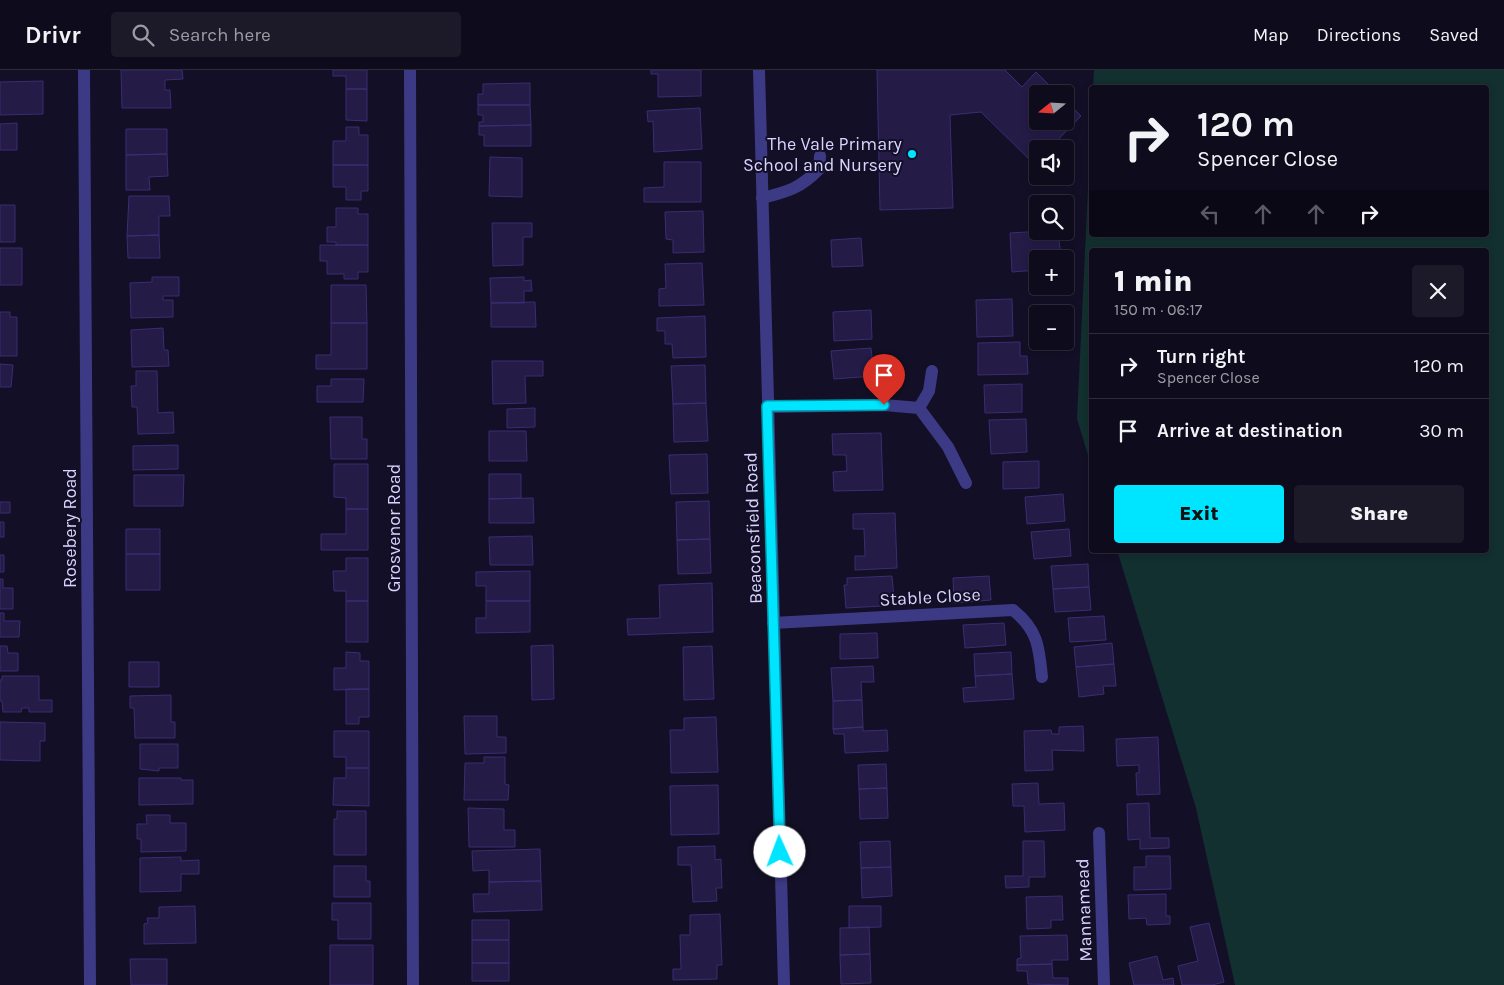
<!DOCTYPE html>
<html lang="en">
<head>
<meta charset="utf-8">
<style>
	:root { --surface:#0e0b1c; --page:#1c1929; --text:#f1f3f6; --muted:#9b9ba3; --line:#2e2b3b; --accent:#00e5ff }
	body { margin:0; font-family:Karla,sans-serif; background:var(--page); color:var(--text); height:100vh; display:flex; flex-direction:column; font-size:19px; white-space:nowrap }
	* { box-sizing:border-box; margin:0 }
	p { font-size:16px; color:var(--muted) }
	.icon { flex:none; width:28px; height:28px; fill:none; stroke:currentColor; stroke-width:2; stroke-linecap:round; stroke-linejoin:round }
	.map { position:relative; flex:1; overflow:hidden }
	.panel { position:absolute; left:1089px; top:178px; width:400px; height:305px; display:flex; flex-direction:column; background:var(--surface); border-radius:5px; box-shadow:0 2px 8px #0003,0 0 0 1px var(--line) }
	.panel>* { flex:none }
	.hud { position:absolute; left:1089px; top:15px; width:400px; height:152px; border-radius:5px; box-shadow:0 2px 8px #0003,0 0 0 1px var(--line); background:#0e0b1c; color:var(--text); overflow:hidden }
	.needle { width:32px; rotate:252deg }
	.fabs { position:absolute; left:1029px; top:15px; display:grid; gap:10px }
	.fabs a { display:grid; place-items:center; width:45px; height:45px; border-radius:5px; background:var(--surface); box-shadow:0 2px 8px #0003,0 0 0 1px var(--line); font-size:25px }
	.pin { position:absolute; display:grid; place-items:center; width:42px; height:42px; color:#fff; margin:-51px -21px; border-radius:50% 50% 50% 0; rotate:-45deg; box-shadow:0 0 5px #0007 }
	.pin .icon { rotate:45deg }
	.me { position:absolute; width:55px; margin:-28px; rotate:358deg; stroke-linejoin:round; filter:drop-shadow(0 0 4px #0008) }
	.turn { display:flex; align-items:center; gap:18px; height:105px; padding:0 25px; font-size:22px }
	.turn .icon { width:65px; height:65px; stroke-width:2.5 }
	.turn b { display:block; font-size:35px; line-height:42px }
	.lanes { display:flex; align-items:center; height:48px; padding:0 25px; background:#0003; justify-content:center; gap:25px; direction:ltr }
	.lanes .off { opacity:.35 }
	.round { display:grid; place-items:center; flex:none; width:52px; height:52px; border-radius:5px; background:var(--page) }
	.overview { display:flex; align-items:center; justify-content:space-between; height:85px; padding:0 25px }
	h1 { font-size:30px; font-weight:800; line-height:38px }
	.primary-button { display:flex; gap:10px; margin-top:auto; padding:10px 25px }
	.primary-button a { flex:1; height:58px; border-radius:5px; background:var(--accent); color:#111; font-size:20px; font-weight:800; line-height:58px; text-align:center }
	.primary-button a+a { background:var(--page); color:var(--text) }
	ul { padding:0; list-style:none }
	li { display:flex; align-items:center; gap:15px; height:65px; padding:0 25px; border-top:1px solid var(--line) }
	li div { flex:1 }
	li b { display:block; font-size:19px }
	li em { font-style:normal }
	header { display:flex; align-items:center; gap:30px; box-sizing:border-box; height:70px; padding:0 25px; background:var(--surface); border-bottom:1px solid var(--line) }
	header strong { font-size:24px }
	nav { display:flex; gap:28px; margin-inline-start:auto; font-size:18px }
	.search { width:350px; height:45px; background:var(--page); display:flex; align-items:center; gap:12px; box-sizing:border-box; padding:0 18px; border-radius:5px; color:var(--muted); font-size:19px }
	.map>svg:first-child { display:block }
	.green { fill:#12302f }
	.building { fill:#241b47; stroke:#3b2d73 }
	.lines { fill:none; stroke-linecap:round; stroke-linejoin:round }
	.lane { stroke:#3d3a85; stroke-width:12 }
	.street { stroke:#3d3a85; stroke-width:12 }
	.route-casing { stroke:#0095a6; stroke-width:12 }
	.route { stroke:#00e5ff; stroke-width:9 }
	.poi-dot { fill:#00e5ff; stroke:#130f26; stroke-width:2 }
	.labels { text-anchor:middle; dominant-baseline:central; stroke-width:4; stroke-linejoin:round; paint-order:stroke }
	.poi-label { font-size:18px; fill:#d9d4ff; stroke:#130f26; text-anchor:end }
	.street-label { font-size:18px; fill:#d9d4ff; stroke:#130f26 }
</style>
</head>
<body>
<header>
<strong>Drivr</strong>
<div class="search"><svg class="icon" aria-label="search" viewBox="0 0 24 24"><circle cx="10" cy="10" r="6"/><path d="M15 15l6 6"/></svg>Search here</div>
<nav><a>Map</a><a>Directions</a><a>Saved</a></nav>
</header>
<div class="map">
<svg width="1504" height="915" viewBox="0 0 1504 915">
	<rect width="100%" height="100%" fill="#130f26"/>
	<path class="green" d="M1094,0h410v915h-269l-39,-177 -79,-258h369v-300h-395v215l-14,-46 14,-293v109h395v-147h-393z"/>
	<path class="building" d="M121,0h61l1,9 -18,1v10h5l1,18h-49z
		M333,0h34v19h-21v-13h-13z
		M651,0h50v26l-43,1v-23h-7z
		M877,0h128l17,17 14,-15 22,22h-20v27h27v-21l16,16 -32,33h-11v11l-4,4 -53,-52 -31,3 3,93 -73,2z
		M43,11v33l-43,1v-33z
		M530,13v22h-52v-11h5v-10z
		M346,19h21v32l-21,-1z
		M478,35h52l1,20 -52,1v-4h4v-7h-5z
		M700,38l2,41 -48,3 -1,-31 -5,1 -1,-11z
		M17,53v27h-17v-26z
		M531,55v21h-47v-11h-5v-9z
		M346,57h13v8h9v30h-35v-24h13z
		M126,59h41v25l-41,1z
		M167,84l1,22 -19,1 1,13h-24v-35z
		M490,87l32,1v39l-33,-1z
		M664,92h37v40h-57v-14l20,-1z
		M333,95h35v26h-7v9h-15v-13h-13z
		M129,126h40l1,20h-11v19l-32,1z
		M0,135h15v37h-15z
		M336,138h22v6h10v31h-32v-3h-9v-15h9z
		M703,141l1,41 -31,1v-13l-7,-1 -1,-27z
		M492,153h40v14h-9v28l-30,1z
		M1043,161l1,9 15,-1 2,20h-23v11l-26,2 -2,-39z
		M159,165l1,23h-32l-1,-22z
		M861,168l2,28 -31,1 -1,-27z
		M320,175h48v27h-10v7h-14v-5h-17v-13h-7z
		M0,178h22v37h-22z
		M702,193l2,42 -45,1v-17l7,-1 -1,-24z
		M152,207h27v19h-16v4h10v17l-42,1 -1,-35 22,-1z
		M524,207v4l7,-1 1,11h-8v12h-33l-1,-25z
		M331,215h35l1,38h-36z
		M1012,229l1,37 -36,1 -1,-37z
		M535,232l1,25h-45v-24z
		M871,240l1,29 -38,2 -1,-29z
		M0,242h10v5h7v39h-17z
		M705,246l1,41 -33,1 -1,-14h-7v-13h-8v-13z
		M331,253h36v46h-51v-14h15z
		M163,258l1,22h4l1,16 -37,1 -1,-37z
		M1020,272v14h7l1,18 -50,1v-32z
		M871,278l3,28 -40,3 -3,-28z
		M492,291h51v15h-18l1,27 -33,1z
		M0,294l13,1 -2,22h-11z
		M705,295l1,38 -33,1 -2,-38z
		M136,301h21l1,42 15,-1 1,21 -36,1 -1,-27h-5l-1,-21h5z
		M331,309h33l-1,23h-46v-16h14z
		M1022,314v28l-37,1 -1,-28z
		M706,333l2,38 -34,1 -1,-38z
		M535,338v19l-28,1v-19z
		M330,347h32v22h5v20h-36z
		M1026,349l1,33 -36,2 -2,-34z
		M489,361h37l1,30h-38z
		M881,363l2,57 -49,1 -1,-19 14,-1 -1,-16h-13l-1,-21z
		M178,375v24l-45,1v-24z
		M707,384l1,39 -37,1 -2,-39z
		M1039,391v27l-36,1v-27z
		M334,394h34v45h-22v-11l-12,-1z
		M489,404h32v24l-32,1z
		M134,405h50l-1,31h-49z
		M1063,424l2,27 -38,3 -2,-27z
		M533,428l1,25h-45v-24z
		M709,431l1,38 -33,1 -1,-38z
		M0,432h10v11h-10z
		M346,439h22v41h-47v-16h25z
		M895,443l2,55 -42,2v-14h10l-1,-27h-11v-15z
		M0,452h4v15h-4z
		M126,459h34v25h-34z
		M1069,459l2,27 -37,3 -3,-27z
		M532,466l1,29h-43l-1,-28z
		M710,469l1,34 -33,1 -1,-34z
		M126,484h34v36h-34z
		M0,485h4v17h-4z
		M346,488h22v43h-22v-10h-12l-1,-20h13z
		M1088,494l1,23 -36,2 -2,-23z
		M530,501v30h-44v-15h-10v-14z
		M892,506l2,22h-12v8l-36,2 -2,-23h3v-7z
		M989,506l2,24 -37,3 -1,-25z
		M0,509h3v9h10v21h-13z
		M712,513l1,49 -85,3 -1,-16 33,-1 -1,-33z
		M1089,517l2,23 -36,2 -2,-23z
		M346,531h22v41h-22z
		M486,531h44v31l-54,1v-15h10z
		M0,543h4v8h16l-1,16h-19z
		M1104,546l2,24 -36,2 -2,-24z
		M1004,553l2,22 -41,3 -2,-23z
		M877,563l1,25 -38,1v-25z
		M1112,573l2,21 -38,3 -2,-20z
		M553,575l1,54 -22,1 -1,-54z
		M0,576h7l1,7h10v18h-18z
		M712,576l2,53 -30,1 -1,-53z
		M346,582l14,1v8h9v28l-35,1v-22h12z
		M1011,582l1,22 -37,2 -1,-22z
		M129,592h30v25h-30z
		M1114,594l2,22h-13l1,8 -25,3 -3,-30z
		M873,596l1,16h-13l1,18 -29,1 -2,-33z
		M1012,604l2,25 -50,3 -1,-14 13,-1 -1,-11z
		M2,606h37v24h13v12h-23v-4h-7l-1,4h-18l-1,-11h-2v-21h2z
		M346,619h23v28h-10v7h-13z
		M171,625v27h4v16h-40l-1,-30h-4v-12z
		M862,630l1,27 -30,2v-28z
		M464,646h33v21h9v16l-41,1z
		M716,647l2,55 -47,1 -1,-43h14v-12z
		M0,652l45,1v18h-5v20l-40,-1z
		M1083,656l1,25 -32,-1 1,20 -28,1 -1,-40 27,-1 1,4h7v-7z
		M863,657v4l24,-1 1,21 -43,2 -1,-19h-10l-1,-5z
		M334,661h35v37h-23v-11h-12z
		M1158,667l2,57 -23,1 -1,-22h3v-8l-22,1 -1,-27z
		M140,674h38v24h-19v3l-19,-2z
		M484,687h21v27l4,1 -1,15h-44l1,-37h19z
		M886,694l1,24 -28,1 -1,-24z
		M346,698h23v38l-36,-1 1,-27h12z
		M139,708h42v2h12v24l-54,1z
		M1038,713l1,21 25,-1 1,27 -40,2 -1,-26h-11l-1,-22z
		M718,715l1,49 -48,1 -1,-49z
		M887,718l1,30 -28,1 -1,-30z
		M1149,733l1,35h19v10l-29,1v-10l-12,1 -1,-36z
		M468,738l36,1v21h11v17h-46z
		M337,741h29v44h-32v-36h3z
		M146,745h24v8h16v28l-45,1v-13h-4v-15h10z
		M890,771l1,26 -30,1 -1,-26z
		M1023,771h21l1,36h-16v10l-23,1 -1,-12h18z
		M715,776v14l6,-1 1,29h-6l1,13 -24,1 -2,-37h-13v-18z
		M540,779l1,32 -52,1v-12l-16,1 -1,-20z
		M1146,786h24l1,33 -37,1v-23h12z
		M181,787v4l18,-1v14h-18v17l-41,1v-34z
		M334,796h32v15h4v16h-36z
		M891,797l1,29 -30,2 -1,-30z
		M541,811l1,29 -68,2 -1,-18h16v-12z
		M1166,824v22h4v8l-23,1 -1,-7 -17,1 -1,-24z
		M1062,826l1,24h-12v8l-24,1 -1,-32z
		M332,833h39v36h-33v-19h-6z
		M195,836l1,37 -52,1v-20l4,-1 -1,-5h12v-11z
		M849,836h32v21l-32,1z
		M720,844l2,51h-5v14l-44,1v-11h8l-1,-34h10v-20z
		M472,850h37v20h-37z
		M1209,853l15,59 -12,3h-30l-4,-19 20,-5 -8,-34z
		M869,857l1,27 -30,1v-27z
		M1067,865l1,25h-16v4l-35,1v-6l4,-1 -1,-22z
		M472,870h37v23h-37z
		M330,875h43v40h-43z
		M870,884l1,29 -30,1 -1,-29z
		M1157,886l6,24 10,-2 1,7h-40l-5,-22z
		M130,889h37v26h-36z
		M472,893h37v18h-37z
		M1052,894l1,14h15v7l-40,-1 -1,-13h-10v-6z"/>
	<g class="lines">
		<path class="lane" d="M762,128c25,-6 39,-10 57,-29l1,-13"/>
		<path class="street" d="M84,0l6,915
			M410,0l3,915
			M759,0l25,915
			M767,337l117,-2 35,3 29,39 18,36
			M919,338l10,-17 3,-20
			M773,553l240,-13c25,20 26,37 29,67
			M1099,763l5,152"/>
	</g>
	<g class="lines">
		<defs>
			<path id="route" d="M780,782l-13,-446 117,-1"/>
		</defs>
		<use href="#route" class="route-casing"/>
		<use href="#route" class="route"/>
	</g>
	<circle class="poi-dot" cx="912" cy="84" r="5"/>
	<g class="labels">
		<g class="poi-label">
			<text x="902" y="74">The Vale Primary<tspan x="902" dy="21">School and Nursery</tspan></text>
		</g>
		<g class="street-label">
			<text transform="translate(70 458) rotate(-90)">Rosebery Road</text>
			<text transform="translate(394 458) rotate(-90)">Grosvenor Road</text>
			<text transform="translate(753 458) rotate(-92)">Beaconsfield Road</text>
			<text transform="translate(930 527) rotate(-3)">Stable Close</text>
			<text transform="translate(1084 840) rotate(-92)">Mannamead</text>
		</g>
	</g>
</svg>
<div class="fabs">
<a><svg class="needle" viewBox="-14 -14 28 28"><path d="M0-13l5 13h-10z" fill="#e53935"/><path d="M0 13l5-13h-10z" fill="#9b9ba3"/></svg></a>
<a><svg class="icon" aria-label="sound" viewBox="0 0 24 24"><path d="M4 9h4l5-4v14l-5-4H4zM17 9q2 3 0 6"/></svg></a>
<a><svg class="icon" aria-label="search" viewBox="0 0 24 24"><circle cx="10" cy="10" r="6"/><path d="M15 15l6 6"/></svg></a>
<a>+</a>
<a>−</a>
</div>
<div class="pin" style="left:884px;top:335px;background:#d93025"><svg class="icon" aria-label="arrive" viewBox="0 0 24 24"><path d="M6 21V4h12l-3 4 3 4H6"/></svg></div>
<svg class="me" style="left:780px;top:782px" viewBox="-20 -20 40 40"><circle r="19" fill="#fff"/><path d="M0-13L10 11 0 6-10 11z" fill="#00e5ff"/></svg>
<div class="hud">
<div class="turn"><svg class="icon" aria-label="right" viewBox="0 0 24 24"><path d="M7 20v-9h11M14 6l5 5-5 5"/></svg><div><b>120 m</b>Spencer Close</div></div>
<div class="lanes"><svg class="icon off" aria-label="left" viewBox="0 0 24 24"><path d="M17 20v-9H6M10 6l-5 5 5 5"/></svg><svg class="icon off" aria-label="ahead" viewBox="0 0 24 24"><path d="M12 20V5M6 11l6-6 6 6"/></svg><svg class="icon off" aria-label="ahead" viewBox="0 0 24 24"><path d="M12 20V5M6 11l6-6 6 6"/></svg><svg class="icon" aria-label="right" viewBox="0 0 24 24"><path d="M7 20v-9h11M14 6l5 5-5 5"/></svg></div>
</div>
<section class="panel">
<div class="overview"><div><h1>1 min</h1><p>150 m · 06:17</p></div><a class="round"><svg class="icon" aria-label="close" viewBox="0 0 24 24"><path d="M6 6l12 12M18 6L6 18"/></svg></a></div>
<ul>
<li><svg class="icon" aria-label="right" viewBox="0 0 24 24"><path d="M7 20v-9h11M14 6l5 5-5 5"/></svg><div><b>Turn right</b><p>Spencer Close</p></div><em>120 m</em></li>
<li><svg class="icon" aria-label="arrive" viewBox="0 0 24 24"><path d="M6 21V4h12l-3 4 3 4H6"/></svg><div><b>Arrive at destination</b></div><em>30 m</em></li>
</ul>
<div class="primary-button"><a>Exit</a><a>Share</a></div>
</section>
</div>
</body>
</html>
